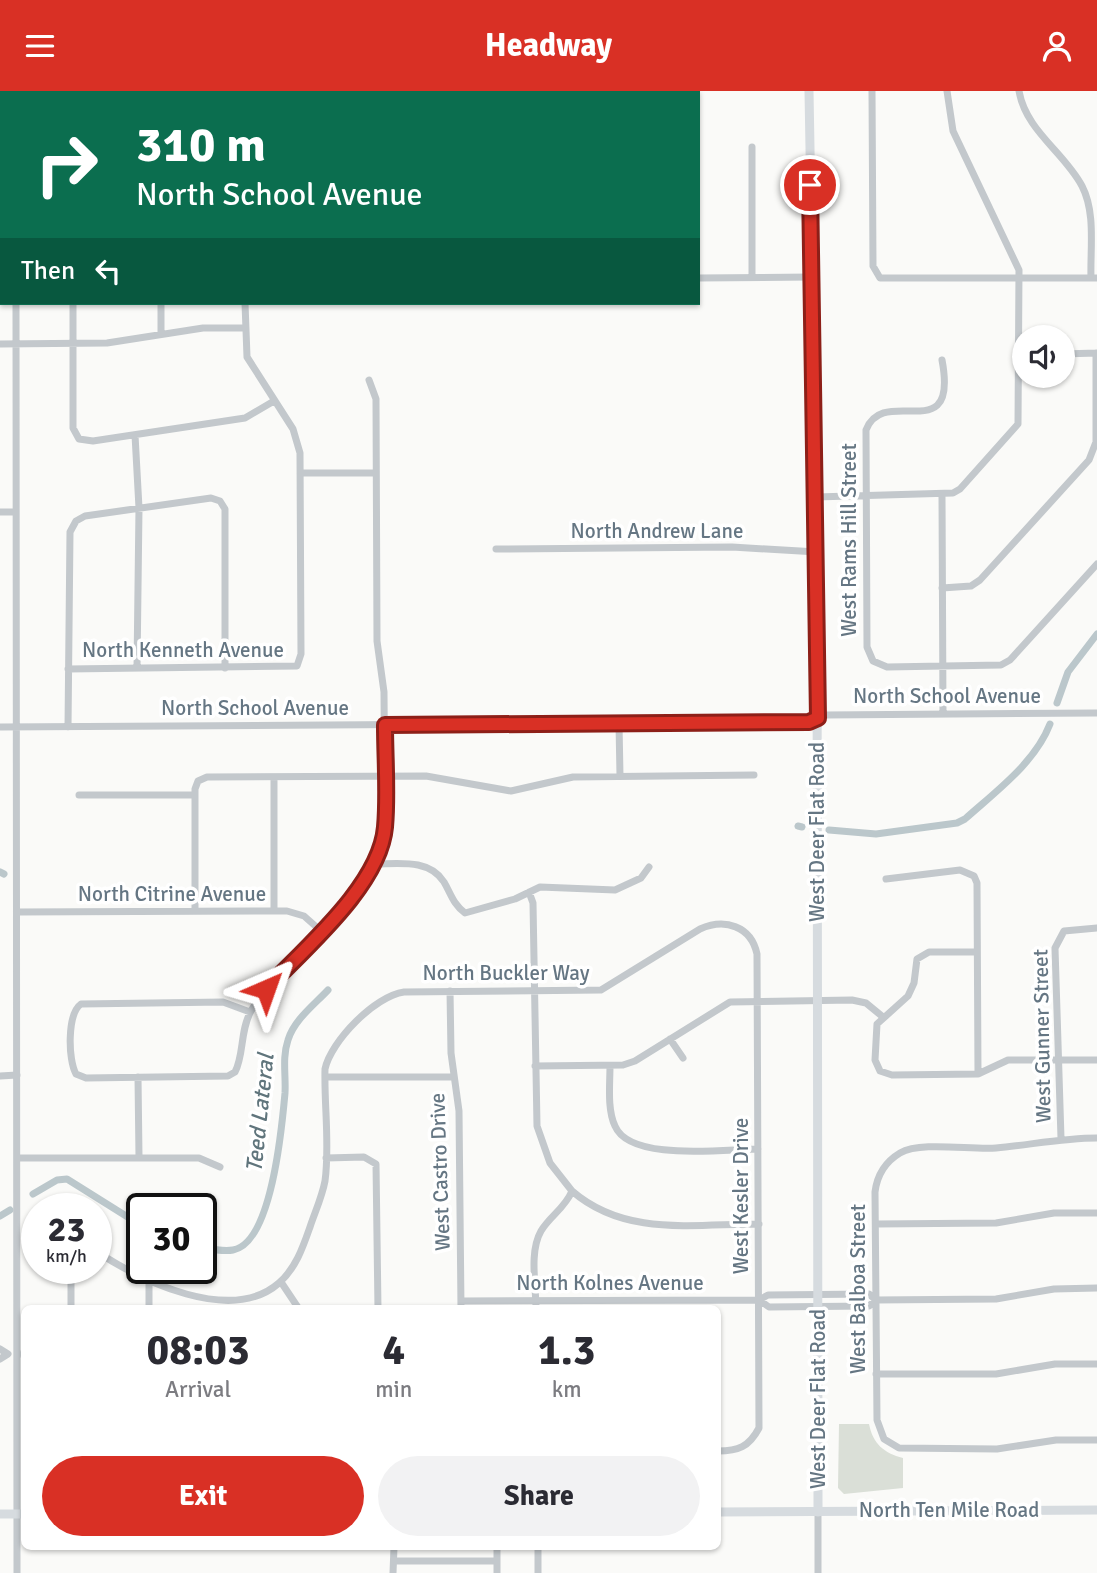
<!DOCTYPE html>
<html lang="en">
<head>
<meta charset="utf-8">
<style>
	:root { --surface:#fff; --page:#f2f2f3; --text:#2b2b33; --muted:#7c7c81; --accent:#d93025 }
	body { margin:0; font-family:Signika,sans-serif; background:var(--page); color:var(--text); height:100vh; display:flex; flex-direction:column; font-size:26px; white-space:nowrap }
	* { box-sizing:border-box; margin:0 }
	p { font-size:23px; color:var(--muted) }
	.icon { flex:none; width:38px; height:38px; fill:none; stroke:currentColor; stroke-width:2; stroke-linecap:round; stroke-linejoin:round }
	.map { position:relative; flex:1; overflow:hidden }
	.side { position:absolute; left:21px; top:1214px; width:700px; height:245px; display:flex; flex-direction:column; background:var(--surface); border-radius:10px; box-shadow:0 2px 5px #0004 }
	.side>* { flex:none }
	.banner { position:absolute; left:0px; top:0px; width:700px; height:214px; box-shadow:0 2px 5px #0004; background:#0b6e4f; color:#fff; overflow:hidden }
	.buttons { position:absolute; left:1012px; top:234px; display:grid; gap:14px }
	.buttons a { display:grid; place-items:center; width:63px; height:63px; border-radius:50%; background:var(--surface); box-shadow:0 2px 5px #0004; font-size:35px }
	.speed { position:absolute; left:21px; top:1102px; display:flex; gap:14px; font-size:35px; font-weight:700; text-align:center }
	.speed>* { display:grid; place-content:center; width:91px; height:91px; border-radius:50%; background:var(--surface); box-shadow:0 2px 5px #0004; line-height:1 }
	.speed small { font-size:18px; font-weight:400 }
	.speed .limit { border:4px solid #111; border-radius:10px; background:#fff; color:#111 }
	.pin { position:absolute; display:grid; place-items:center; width:60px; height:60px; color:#fff; margin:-30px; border:4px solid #fff; border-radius:50%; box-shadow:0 2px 7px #0007 }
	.me { position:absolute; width:77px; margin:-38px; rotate:43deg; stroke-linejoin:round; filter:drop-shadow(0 0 5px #0008) }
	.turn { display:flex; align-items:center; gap:24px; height:147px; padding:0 21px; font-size:32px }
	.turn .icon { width:91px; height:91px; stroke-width:2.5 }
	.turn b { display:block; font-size:49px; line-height:60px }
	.then { display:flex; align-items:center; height:66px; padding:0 21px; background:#0003; gap:14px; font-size:26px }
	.eta { display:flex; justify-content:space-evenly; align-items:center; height:119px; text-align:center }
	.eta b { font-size:42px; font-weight:800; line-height:49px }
	.action { display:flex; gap:14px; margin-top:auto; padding:14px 21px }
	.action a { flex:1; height:80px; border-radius:42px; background:var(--accent); color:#fff; font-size:28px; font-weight:800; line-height:80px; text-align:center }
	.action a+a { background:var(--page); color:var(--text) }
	header { display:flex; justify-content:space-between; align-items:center; height:91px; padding:0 21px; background:var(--accent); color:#fff; font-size:32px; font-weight:800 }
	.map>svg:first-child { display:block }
	.green { fill:#dadfd7 }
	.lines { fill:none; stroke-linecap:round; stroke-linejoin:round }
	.canal { stroke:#bbc7cb; stroke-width:7 }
	.minor { stroke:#c3c8cc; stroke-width:7 }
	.major { stroke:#d6dbdf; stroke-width:9 }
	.route-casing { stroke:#8d1f18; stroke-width:18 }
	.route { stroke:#d93025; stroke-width:12 }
	.labels { text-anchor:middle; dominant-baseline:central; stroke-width:7; stroke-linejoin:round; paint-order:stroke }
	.street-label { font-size:21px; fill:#657683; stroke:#fff }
	.water-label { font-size:23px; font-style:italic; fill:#60757c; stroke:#fff }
</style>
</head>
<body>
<header><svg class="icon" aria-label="menu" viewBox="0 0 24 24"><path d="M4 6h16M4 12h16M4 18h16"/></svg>Headway<svg class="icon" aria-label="person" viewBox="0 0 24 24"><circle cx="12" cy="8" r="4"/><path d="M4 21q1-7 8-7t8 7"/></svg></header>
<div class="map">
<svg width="1097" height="1482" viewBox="0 0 1097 1482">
	<rect width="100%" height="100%" fill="#fafaf8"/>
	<path class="green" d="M839,1333h30c4,20 15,29 34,34v30l-59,6 -6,-6z"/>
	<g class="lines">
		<path class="canal" d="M1057,612l11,-31 29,-38
			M798,735l4,1
			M829,739l47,4 81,-11 8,-4c30,-27 70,-56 85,-95
			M0,781l4,2
			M33,1103l24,-14 10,-1 75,47
			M0,1125l10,-6
			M201,1156c10,2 22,5 32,3 39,-7 49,-124 52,-157 1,-18 -3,-35 3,-53 6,-20 26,-35 40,-50"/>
		<path class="minor" d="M22,0v2
			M76,0v2
			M265,0v2
			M351,0v2
			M451,0v2
			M521,0v2
			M671,0v2
			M872,0l1,175 7,12h217
			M1019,0c7,40 45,61 63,95 14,27 8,63 9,92
			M600,2l1,-2
			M0,26h2
			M752,56v130
			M698,187l113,-1
			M16,212l1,1270
			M73,212v125l6,11 14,2 152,-23 29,-17
			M161,212v31
			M0,253l107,-1 96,-15h42
			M1062,263l35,-1
			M942,269c17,90 -58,23 -76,70l1,217 6,14 14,6 114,-2 9,-5 87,-96
			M135,344l4,73 -2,160
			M300,382h76
			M942,404l1,219
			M816,406l137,-4 7,-4 58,-65 1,-154 -66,-139 -6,-40
			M0,421h16
			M496,458l236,-2 85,5
			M942,497l29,-2 9,-6 109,-120 7,-18v-89
			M68,578l229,-3 4,-12 -1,-201 -7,-24 -46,-72 -2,-54
			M619,632l1,53
			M0,636l809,-5 16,-7 272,-2
			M68,636l2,-195 6,-11 9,-5 126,-18 9,3 5,8v159
			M274,686v134
			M79,704h116
			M373,773c24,0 56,-6 71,18 7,12 9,22 21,31l50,-14 25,-12 75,3 26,-12 8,-11
			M886,788l74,-9 14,6 3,7 1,191
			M529,801l4,11 4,223 13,37 22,28c-7,17 -22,25 -31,40 -12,21 -5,54 -5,78
			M195,820v-122l3,-8 9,-4 219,-1 85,15 62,-14 181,-2
			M17,821l270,-1 17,5 17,15
			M977,861h-48l-12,7 -3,24 -6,13 -31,28 -2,36 5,11 12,4 86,-1 30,-14h89
			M450,900l1,62 8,58 2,198
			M250,921l-27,-10 -142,2c-14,10 -13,56 -5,70l10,4 142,-2 7,-4c9,-16 5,-42 16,-61 39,-67 116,-104 134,-183l-1,-136 -7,-51 -1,-242 -7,-19
			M670,948l13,19
			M535,975l88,-1 12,-4 95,-59 122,-2 14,3 17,14
			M610,975c0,18 -3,43 5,60 15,36 109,23 143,23
			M0,985l17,-1
			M138,986l1,80
			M325,986h129
			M1061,1047l-6,-190 9,-17 33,-3
			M1097,1047c-35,0 -67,7 -101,10 -26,2 -75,-7 -96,5 -15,9 -23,23 -25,39l2,228 7,19 15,9 98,1 59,-9h41
			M17,1067h182l21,9
			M326,1067l38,-1 12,7 2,145
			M572,1100c53,46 122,33 187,33
			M876,1133l120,-1 58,-10h43
			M96,1160c45,30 135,74 183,32 17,-15 24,-36 31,-56 5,-15 12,-30 15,-46 5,-36 -1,-75 0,-112 6,-28 50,-73 79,-77l197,-2 99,-61c25,-11 51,-3 57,25l2,474c-10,19 -21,23 -41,23
			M281,1191l18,27
			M876,1209l120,-1 58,-10 43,-1
			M461,1210l298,-1 9,-5 101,-1 7,6 -7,6 -100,1 -10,-7
			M71,1218v-40
			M149,1218v-27
			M0,1258l8,5 -8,5
			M24,1261v4
			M876,1283h120l59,-10h42
			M818,1421v61
			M538,1456v26
			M394,1470h103
			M393,1482l1,-26
			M497,1482v-26"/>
		<path class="major" d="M809,0l8,461 1,960
			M718,1421l379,-2
			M0,1423h24"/>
	</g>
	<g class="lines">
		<defs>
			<path id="route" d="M266,898c39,-41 114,-104 119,-162 3,-33 0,-69 0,-102l424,-3 9,-4 -8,-533"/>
		</defs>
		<use href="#route" class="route-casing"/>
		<use href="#route" class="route"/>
	</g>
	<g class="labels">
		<g class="street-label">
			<text x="657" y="440">North Andrew Lane</text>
			<text transform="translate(849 449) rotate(-90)">West Rams Hill Street</text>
			<text x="183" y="559">North Kenneth Avenue</text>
			<text x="947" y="605">North School Avenue</text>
			<text x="255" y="617">North School Avenue</text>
			<text transform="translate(817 741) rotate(-90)">West Deer Flat Road</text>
			<text x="172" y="803">North Citrine Avenue</text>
			<text x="506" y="882">North Buckler Way</text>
			<text transform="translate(1042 945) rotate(-91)">West Gunner Street</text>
			<text transform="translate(440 1081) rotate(-92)">West Castro Drive</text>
			<text transform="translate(741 1105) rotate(-90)">West Kesler Drive</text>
			<text x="610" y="1192">North Kolnes Avenue</text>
			<text transform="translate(858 1198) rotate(-90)">West Balboa Street</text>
			<text transform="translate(818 1308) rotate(-90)">West Deer Flat Road</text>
			<text x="949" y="1419">North Ten Mile Road</text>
		</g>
		<g class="water-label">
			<text transform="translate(260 1022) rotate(-84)">Teed Lateral</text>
		</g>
	</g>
</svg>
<div class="buttons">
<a><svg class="icon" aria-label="sound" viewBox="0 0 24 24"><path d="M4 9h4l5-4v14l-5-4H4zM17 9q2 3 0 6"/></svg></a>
</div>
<div class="speed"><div>23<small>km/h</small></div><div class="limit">30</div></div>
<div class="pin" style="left:810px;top:94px;background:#d93025"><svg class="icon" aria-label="arrive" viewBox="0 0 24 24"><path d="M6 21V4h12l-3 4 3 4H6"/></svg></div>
<svg class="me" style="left:266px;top:898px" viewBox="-20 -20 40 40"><path d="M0-17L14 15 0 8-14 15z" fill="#d93025" stroke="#fff" stroke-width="4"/></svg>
<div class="banner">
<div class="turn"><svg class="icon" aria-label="right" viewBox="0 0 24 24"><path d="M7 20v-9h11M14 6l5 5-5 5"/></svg><div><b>310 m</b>North School Avenue</div></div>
<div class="then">Then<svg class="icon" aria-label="left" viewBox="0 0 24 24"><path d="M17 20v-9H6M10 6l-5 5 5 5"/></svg></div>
</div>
<section class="side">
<div class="eta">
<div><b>08:03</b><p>Arrival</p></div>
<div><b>4</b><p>min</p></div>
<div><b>1.3</b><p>km</p></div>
</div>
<div class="action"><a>Exit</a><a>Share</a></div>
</section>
</div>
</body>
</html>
